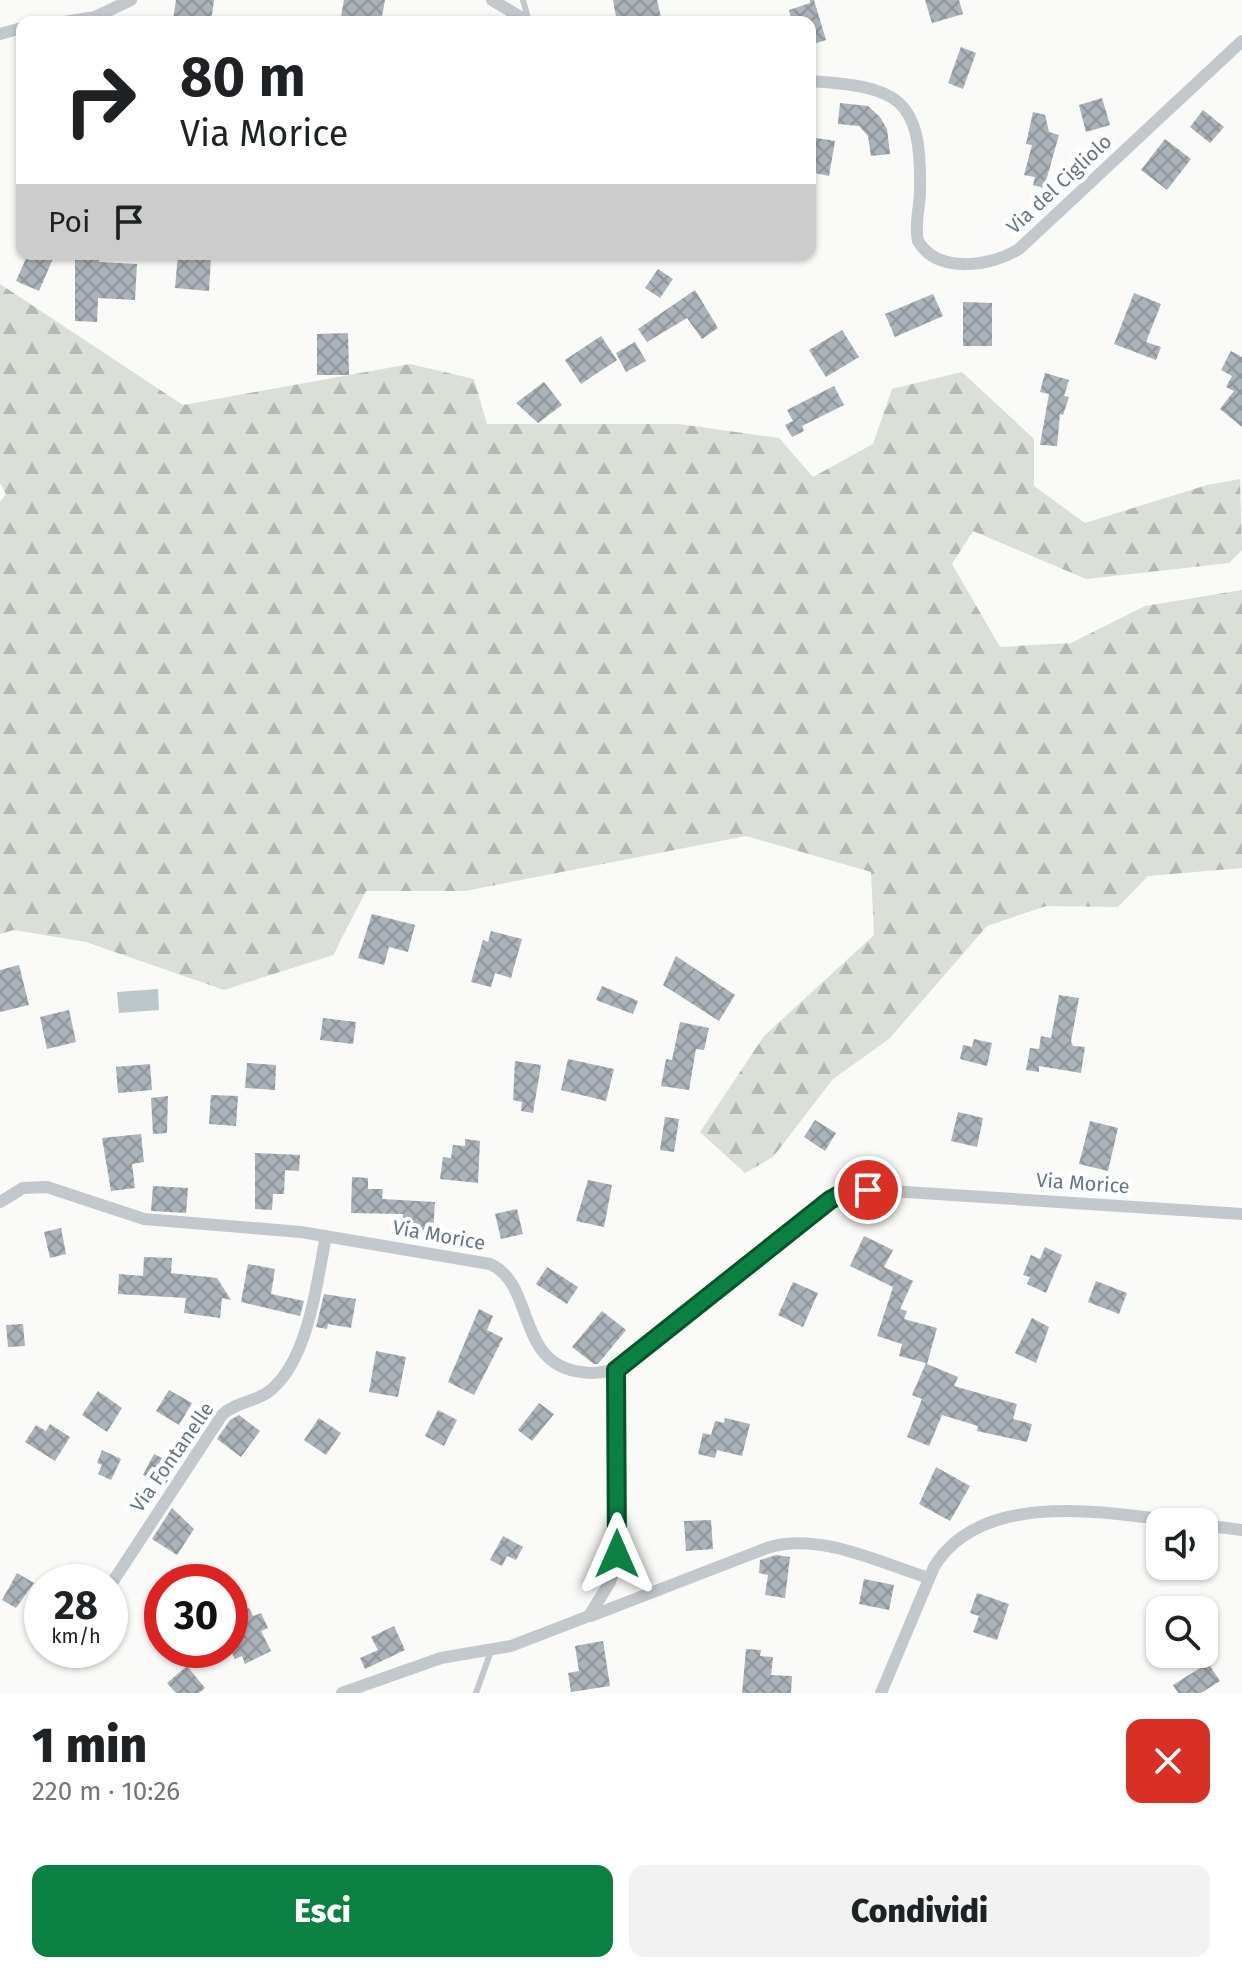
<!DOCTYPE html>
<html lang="it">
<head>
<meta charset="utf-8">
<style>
  body { margin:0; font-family:"Fira Sans",sans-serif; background:#f2f2f2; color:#202124; height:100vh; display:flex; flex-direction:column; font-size:30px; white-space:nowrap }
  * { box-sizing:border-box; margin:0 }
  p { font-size:26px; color:#757577 }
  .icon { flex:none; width:44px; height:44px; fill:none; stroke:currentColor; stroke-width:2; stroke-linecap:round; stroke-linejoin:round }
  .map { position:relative; height:1693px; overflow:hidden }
  .drawer { display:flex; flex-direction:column; background:#fff; flex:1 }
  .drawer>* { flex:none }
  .top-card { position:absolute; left:16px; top:16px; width:800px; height:244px; border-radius:16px; box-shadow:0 2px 6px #0004; background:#fff; color:#202124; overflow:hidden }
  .buttons { position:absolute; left:1146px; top:1508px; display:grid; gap:16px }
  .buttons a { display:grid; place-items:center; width:72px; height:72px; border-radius:16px; background:#fff; box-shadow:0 2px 6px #0004; font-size:40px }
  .speed { position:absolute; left:24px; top:1564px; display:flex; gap:16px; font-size:40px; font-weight:700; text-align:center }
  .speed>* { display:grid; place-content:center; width:104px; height:104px; border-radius:50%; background:#fff; box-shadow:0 2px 6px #0004; line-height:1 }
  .speed small { font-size:20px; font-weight:400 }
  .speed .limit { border:12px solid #d22; background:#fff; color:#111 }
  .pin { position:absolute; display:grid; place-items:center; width:68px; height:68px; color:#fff; margin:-34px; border:4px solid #fff; border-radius:50%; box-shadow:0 2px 8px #0007 }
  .me { position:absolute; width:88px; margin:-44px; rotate:0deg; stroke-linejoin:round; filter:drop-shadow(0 0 6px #0008) }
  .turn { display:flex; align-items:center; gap:28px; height:168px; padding:0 32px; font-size:36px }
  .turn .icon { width:104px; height:104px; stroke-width:2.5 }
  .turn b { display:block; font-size:56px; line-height:68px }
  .then { display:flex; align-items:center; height:76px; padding:0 32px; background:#0003; gap:16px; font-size:30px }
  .round { display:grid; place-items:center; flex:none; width:84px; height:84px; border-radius:16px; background:#f2f2f2 }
  .head { display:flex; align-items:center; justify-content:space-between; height:136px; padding:0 32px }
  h1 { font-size:48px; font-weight:800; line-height:60px }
  .primary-button { display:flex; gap:16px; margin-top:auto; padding:16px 32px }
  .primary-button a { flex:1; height:92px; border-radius:16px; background:#0b8043; color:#fff; font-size:32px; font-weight:800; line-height:92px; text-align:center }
  .primary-button a+a { background:#f2f2f2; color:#202124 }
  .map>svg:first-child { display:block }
</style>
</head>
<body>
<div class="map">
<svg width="1242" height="1693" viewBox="0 0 1242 1693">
  <defs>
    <pattern id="forest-firs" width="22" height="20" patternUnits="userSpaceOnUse" patternTransform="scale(2)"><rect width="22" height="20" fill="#dadfd7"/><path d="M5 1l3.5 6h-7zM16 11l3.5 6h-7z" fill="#b4b9b4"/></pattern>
    <pattern id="building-cross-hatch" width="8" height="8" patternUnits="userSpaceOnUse" patternTransform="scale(2)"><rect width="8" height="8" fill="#aab3b9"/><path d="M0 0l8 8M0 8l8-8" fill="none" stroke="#8e969c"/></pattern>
  </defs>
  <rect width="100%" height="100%" fill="#fafaf8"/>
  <polygon fill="url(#forest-firs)" points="0,284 183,405 410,364 474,379 487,424 679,424 779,438 813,477 873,444 892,389 962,372 1034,439 1034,486 1085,523 1207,485 1240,479 1242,550 1229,563 1086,579 973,531 952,564 1000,647 1071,643 1145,606 1242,590 1242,868 1148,876 1118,907 1046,906 987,926 889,1039 833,1079 773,1157 745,1173 700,1132 764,1036 874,935 871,872 746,836 465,891 366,891 333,955 224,990 86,942 14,930 0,934 0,502 6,494 0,483"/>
  <polygon fill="#bbc7cb" points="158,989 159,1010 119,1013 117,992"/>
  <g fill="url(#building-cross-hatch)">
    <polygon points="176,0 214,0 211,22 173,20"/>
    <polygon points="344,0 385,0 381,22 340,22"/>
    <polygon points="613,0 657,0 662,22 617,22"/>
    <polygon points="810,0 814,0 826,40 810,45 810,22 792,22 789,10 810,3"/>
    <polygon points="925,0 959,0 963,14 932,23"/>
    <polygon points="961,47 976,53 963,89 948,83"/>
    <polygon points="1102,98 1110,125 1086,132 1079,105"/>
    <polygon points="840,103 868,106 880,117 887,129 890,154 871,156 868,136 859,126 838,124"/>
    <polygon points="1203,110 1224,127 1210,143 1190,127"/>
    <polygon points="1033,112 1045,115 1049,132 1059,135 1044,188 1033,185 1035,177 1024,175 1032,145 1026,144"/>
    <polygon points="810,137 835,141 829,176 810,172"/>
    <polygon points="1165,139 1191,159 1167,190 1141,170"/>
    <polygon points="28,254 55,254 39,291 16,281"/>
    <polygon points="75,254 100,254 99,262 137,264 135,300 98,298 97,322 75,321"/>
    <polygon points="178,254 211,256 209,291 175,288"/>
    <polygon points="658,269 673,279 660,298 645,288"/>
    <polygon points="695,290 718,328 702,339 687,318 647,342 638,329"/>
    <polygon points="1134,293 1161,304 1146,342 1161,347 1156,360 1114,344"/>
    <polygon points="933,294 943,316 895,337 885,314"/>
    <polygon points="963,302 992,303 992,346 963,346"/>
    <polygon points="842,330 859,357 826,377 809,350"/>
    <polygon points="348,333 349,375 317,375 317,334"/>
    <polygon points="601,336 617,360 581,384 565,360"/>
    <polygon points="635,342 646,361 626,372 616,353"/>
    <polygon points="1231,351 1242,357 1242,427 1220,409 1234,391 1226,387 1232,376 1221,370"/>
    <polygon points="1045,373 1069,380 1064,396 1069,397 1063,415 1060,414 1057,446 1040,445 1049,394 1040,392"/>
    <polygon points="544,382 562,405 538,423 516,403"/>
    <polygon points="834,386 844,405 802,426 804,431 792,437 785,425 793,421 787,410"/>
    <polygon points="372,914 415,925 408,952 389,947 384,965 358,958"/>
    <polygon points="491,931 522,939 511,978 495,973 491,987 471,982 483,940 488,942"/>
    <polygon points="676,956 735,995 719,1021 663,985"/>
    <polygon points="19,965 29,1005 0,1012 0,970"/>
    <polygon points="602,986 638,1001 633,1014 596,1000"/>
    <polygon points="1059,995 1079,998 1071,1041 1073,1046 1085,1047 1081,1073 1039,1066 1039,1072 1026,1070 1030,1048 1039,1049 1041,1036 1051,1038"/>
    <polygon points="69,1010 76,1042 47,1049 40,1017"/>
    <polygon points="323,1018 356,1022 353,1044 320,1040"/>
    <polygon points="680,1022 709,1028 704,1050 696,1049 689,1090 661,1086 666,1059 672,1060"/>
    <polygon points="974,1039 992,1043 987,1066 960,1059 963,1045 972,1047"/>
    <polygon points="568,1059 614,1069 606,1101 561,1090"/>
    <polygon points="515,1061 541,1065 533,1113 521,1111 522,1102 513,1100"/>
    <polygon points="247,1063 276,1065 275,1090 245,1088"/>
    <polygon points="150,1064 152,1090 118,1093 116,1067"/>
    <polygon points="211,1095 238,1096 236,1126 209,1124"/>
    <polygon points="168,1096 167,1133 153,1134 151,1098"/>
    <polygon points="958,1112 983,1118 977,1147 951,1141"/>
    <polygon points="665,1117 679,1119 674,1152 660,1150"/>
    <polygon points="815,1120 836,1133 825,1151 804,1137"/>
    <polygon points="1090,1121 1118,1128 1108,1171 1079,1164"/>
    <polygon points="141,1134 144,1162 132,1164 135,1188 111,1191 102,1138"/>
    <polygon points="465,1139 480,1141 478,1183 440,1179 443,1157 451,1158 453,1145 465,1146"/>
    <polygon points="255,1153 300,1155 299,1171 285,1170 284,1194 273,1194 272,1210 255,1209"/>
    <polygon points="352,1177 368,1178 368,1189 383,1189 382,1199 435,1202 433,1231 402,1229 403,1214 351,1213"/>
    <polygon points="588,1180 612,1185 604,1227 576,1221"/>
    <polygon points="153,1186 188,1188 186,1213 151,1211"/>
    <polygon points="517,1209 523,1234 501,1239 495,1214"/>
    <polygon points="61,1228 66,1254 50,1258 44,1232"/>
    <polygon points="864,1236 893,1250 884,1267 913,1281 900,1309 907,1311 904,1319 937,1328 927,1364 958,1377 954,1386 1017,1404 1013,1419 1032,1424 1027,1442 977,1431 978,1426 942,1415 929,1446 907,1437 922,1399 912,1395 926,1363 899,1356 902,1344 877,1336 893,1287 850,1266"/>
    <polygon points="1045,1247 1062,1255 1046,1293 1027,1284 1030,1277 1023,1275 1031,1255 1040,1259"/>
    <polygon points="144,1257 172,1258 171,1273 217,1278 231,1300 222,1298 220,1318 184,1313 186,1298 118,1294 119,1274 143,1276"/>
    <polygon points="248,1264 275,1269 271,1294 304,1301 300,1316 241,1302"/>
    <polygon points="547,1267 578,1287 567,1304 536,1284"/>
    <polygon points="1096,1281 1127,1293 1119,1314 1088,1302"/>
    <polygon points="793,1282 818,1293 803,1327 778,1315"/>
    <polygon points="324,1294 356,1299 351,1328 328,1324 327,1329 316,1327"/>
    <polygon points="479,1309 493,1316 487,1330 503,1338 474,1395 448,1382"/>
    <polygon points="602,1311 626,1330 598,1364 594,1364 572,1347"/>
    <polygon points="1032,1318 1049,1327 1036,1363 1015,1353"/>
    <polygon points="23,1324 25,1346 8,1347 6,1325"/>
    <polygon points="376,1351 406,1357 398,1397 369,1392"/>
    <polygon points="169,1390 192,1403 179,1425 156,1411"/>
    <polygon points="98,1391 122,1408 107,1432 82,1415"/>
    <polygon points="539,1403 554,1414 532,1441 518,1430"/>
    <polygon points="438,1410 457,1420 444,1446 425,1436"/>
    <polygon points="239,1415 260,1431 241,1457 217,1439 230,1420"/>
    <polygon points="319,1418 341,1433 326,1455 304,1440"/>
    <polygon points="725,1418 750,1424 742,1456 717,1450 715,1458 698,1454 703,1433 711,1435 715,1421 724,1423"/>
    <polygon points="50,1424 70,1437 55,1461 25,1442 36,1425 46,1431"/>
    <polygon points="102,1450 121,1459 111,1480 98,1474 102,1465 97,1463"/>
    <polygon points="154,1454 176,1465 165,1486 143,1475"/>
    <polygon points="936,1467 970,1486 950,1521 919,1504"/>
    <polygon points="172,1508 194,1529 177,1555 152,1539"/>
    <polygon points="711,1520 713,1549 686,1551 684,1521"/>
    <polygon points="503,1536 523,1547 516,1560 507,1556 502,1566 490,1560"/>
    <polygon points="776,1555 790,1557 785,1598 765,1595 768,1575 759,1573 760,1560"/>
    <polygon points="17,1573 34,1583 16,1608 2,1600"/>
    <polygon points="864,1579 894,1585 889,1610 859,1604"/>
    <polygon points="977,1593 1009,1604 997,1640 973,1632 979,1616 970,1613"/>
    <polygon points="249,1608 253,1616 261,1613 268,1628 261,1631 271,1651 245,1664 242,1656 235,1659 230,1649 230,1618"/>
    <polygon points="394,1626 405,1650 365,1669 360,1658 378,1650 371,1637"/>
    <polygon points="603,1641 610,1686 571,1692 568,1673 579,1671 575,1646"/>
    <polygon points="746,1649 761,1650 760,1656 773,1657 771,1675 792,1676 791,1693 742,1693"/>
    <polygon points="1208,1663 1220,1681 1201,1693 1178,1693 1173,1685"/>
    <polygon points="187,1666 205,1688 199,1693 176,1693 167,1683"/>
  </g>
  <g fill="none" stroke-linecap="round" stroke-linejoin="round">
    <g stroke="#c3c8cc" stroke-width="6">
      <polyline points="523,0 528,18"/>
      <polyline points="476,1693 491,1651"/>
    </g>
    <g stroke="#c3c8cc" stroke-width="12">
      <polyline points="492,0 529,22"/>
      <polyline points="65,22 95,17 131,0"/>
      <polyline points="0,34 22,28"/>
      <path d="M810 81C898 87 922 96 920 191 920 207 914 225 918 241 938 275 992 266 1019 249L1242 41"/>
      <path d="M0 1202 23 1188 47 1187 144 1219 301 1232 490 1264C536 1284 515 1365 582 1372 599 1375 614 1371 629 1362L823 1205 843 1193 875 1190 1242 1214"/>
      <polyline points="1204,1525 1242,1530"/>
      <path d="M110 1586 222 1415C237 1401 258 1402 272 1389 309 1357 317 1281 326 1236"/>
      <path d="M591 1616 767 1548C818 1531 880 1563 929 1578"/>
      <polyline points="342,1693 441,1658 511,1646 589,1616 610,1582 617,1554 616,1370"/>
      <path d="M881 1693 934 1567C981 1489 1107 1512 1181 1522"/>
    </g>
  </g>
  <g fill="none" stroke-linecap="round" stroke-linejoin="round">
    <g stroke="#07532c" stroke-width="20">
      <polyline id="route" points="617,1554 616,1370 830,1200 843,1193 868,1190"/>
    </g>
    <use href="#route" stroke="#0b8043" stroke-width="14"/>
  </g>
  <g text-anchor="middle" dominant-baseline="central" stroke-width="8" stroke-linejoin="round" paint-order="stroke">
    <g font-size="20" fill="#657683" stroke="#fff">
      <text transform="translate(1059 184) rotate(-43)">Via del Cigliolo</text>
      <text transform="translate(1083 1183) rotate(4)">Via Morice</text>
      <text transform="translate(439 1235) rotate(10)">Via Morice</text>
      <text transform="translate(172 1457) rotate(-55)">Via Fontanelle</text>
    </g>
  </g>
</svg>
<div class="buttons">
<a><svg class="icon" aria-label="sound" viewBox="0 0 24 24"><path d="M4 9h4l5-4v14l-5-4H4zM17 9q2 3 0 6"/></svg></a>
<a><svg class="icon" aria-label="search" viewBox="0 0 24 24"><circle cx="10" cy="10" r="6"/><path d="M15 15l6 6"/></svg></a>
</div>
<div class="speed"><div>28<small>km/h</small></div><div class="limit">30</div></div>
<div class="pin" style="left:868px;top:1190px;background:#d93025"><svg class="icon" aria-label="arrive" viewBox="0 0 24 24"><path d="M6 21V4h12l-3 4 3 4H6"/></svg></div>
<svg class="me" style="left:617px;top:1554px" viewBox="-20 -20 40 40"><path d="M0-17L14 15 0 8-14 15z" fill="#0b8043" stroke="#fff" stroke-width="4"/></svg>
<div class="top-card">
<div class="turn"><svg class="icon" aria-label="right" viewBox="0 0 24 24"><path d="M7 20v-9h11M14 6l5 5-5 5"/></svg><div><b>80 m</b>Via Morice</div></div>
<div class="then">Poi<svg class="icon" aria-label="arrive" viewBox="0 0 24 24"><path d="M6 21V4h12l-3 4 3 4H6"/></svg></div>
</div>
</div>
<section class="drawer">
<div class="head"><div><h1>1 min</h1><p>220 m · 10:26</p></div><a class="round" style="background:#d93025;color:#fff"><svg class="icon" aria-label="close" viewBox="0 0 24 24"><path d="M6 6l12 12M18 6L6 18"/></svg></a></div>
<div class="primary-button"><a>Esci</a><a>Condividi</a></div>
</section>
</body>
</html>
